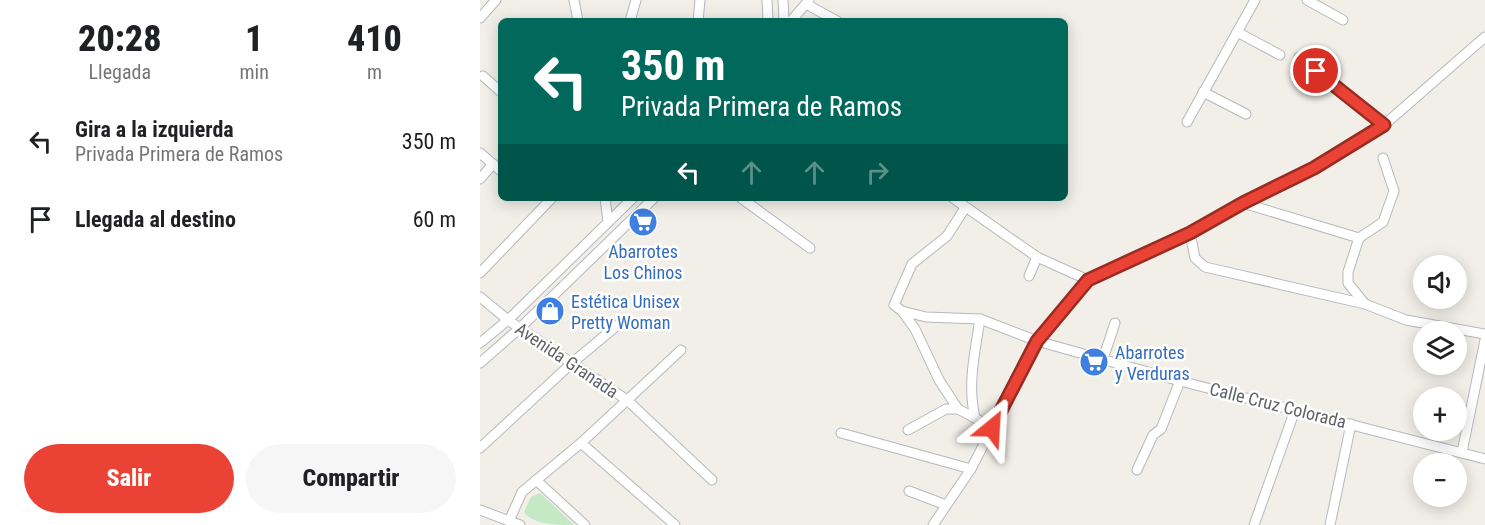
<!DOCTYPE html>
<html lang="es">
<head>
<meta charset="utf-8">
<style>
  body { margin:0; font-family:"Roboto Condensed",sans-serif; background:#f6f6f6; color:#202124; height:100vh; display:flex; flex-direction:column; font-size:22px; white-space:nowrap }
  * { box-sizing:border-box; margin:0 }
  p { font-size:20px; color:#757577 }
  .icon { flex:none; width:33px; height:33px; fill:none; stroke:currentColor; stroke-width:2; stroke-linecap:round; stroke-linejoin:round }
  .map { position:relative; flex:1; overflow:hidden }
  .drawer { display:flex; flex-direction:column; background:#fff; width:480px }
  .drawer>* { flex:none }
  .top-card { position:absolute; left:18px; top:18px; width:570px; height:183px; border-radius:9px; box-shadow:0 3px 15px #0003; background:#00695c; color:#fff; overflow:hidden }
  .controls { position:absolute; left:933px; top:255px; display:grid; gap:12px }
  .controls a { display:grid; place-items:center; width:54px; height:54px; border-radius:50%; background:#fff; box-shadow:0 3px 15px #0003; font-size:30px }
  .pin { position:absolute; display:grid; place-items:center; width:51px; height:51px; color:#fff; margin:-26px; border:3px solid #fff; border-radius:50%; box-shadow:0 2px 6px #0007 }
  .me { position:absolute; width:66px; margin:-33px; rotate:27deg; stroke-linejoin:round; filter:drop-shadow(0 0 4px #0008) }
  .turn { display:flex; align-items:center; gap:21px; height:126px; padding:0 24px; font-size:27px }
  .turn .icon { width:78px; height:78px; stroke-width:2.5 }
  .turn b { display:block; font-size:42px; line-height:51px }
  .lanes { display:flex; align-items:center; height:57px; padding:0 24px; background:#0003; justify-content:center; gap:30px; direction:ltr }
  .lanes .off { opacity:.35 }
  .eta { display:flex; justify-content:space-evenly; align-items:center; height:102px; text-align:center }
  .eta b { font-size:36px; font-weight:800; line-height:42px }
  .primary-button { display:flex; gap:12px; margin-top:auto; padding:12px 24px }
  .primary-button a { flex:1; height:69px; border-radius:36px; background:#ea4335; color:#fff; font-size:24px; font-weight:800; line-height:69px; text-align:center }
  .primary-button a+a { background:#f6f6f6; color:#202124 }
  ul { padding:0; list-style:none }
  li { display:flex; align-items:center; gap:18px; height:78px; padding:0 24px }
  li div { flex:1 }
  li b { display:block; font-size:22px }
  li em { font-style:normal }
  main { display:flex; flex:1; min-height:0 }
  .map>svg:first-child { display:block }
</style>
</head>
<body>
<main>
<section class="drawer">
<div class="eta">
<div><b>20:28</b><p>Llegada</p></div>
<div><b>1</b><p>min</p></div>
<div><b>410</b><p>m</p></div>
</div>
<ul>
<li><svg class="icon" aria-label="left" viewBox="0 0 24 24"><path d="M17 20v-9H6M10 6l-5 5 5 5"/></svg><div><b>Gira a la izquierda</b><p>Privada Primera de Ramos</p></div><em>350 m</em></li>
<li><svg class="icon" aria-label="arrive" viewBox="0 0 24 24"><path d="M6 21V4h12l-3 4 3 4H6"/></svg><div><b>Llegada al destino</b></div><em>60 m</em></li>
</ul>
<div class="primary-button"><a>Salir</a><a>Compartir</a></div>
</section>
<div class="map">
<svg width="1005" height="525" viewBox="0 0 1005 525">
  <rect width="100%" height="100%" fill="#f1efe8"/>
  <path fill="#c5e8c5" d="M60 493 94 525C78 525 53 525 44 512L51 497Z"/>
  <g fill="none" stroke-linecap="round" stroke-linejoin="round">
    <g stroke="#b5b8bc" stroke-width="11">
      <g id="minor">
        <polyline points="94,0 98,21"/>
        <polyline points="287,0 288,21"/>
        <polyline points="303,0 304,21"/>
        <polyline points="827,0 863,20"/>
        <polyline points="326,4 357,21"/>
        <polyline points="0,18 16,0"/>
        <polyline points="150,21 156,0"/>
        <polyline points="218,21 220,0"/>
        <polyline points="311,21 329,0"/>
        <polyline points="757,32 800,55"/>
        <polyline points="819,57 904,125"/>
        <polyline points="3,76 21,92"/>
        <polyline points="723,92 766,114"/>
        <polyline points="707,122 775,0"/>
        <polyline points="0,153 21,171"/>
        <polyline points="0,179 13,164"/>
        <polyline points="125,198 128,222"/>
        <polyline points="261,198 330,248"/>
        <polyline points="473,198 557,257 608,280"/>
        <polyline points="763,203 879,238"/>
        <polyline points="485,208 467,236 432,264 414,305 422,311 446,317 500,319 557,341 700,381 1005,459"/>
        <polyline points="710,233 715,258 725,267 885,304 926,320 1005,334"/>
        <polyline points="0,273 72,198"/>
        <polyline points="549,276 557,257"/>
        <polyline points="0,297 28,320 147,400 232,480"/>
        <polyline points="885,304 868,283 868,272 879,238 903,222 914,191 903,158"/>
        <polyline points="422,311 435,329 459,380 478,409 495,418"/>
        <path d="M500 319C495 353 487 384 495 418L512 428"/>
        <polyline points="0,343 28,320 153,198"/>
        <polyline points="623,359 635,323"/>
        <polyline points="0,363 41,327 174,198"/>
        <polyline points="428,430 466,409 478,409"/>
        <polyline points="361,433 491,469"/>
        <polyline points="101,443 195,525"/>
        <polyline points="0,448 92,363 140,323"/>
        <polyline points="982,452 1005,340"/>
        <polyline points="657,470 673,435 681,429 700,381"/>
        <polyline points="56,480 105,525"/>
        <polyline points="429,491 466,505"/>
        <polyline points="0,510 40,525"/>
        <polyline points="29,521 42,492 101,443 201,350"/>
        <polyline points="453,525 491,469 557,341 608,280 710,233 763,203 834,168 904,125 1005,37"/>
        <polyline points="774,525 815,410"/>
        <polyline points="850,525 871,424"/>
      </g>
    </g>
    <use href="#minor" stroke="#fff" stroke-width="9"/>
  </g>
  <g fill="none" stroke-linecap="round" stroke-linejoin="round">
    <g stroke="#982c22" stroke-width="15">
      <polyline id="route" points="512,428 557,341 608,280 710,233 763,203 834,168 904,125 836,71"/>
    </g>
    <use href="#route" stroke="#ea4335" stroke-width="10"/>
  </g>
  <defs>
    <g id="supermarket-disc" transform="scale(1.5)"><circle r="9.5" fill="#3f7fe0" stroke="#fff"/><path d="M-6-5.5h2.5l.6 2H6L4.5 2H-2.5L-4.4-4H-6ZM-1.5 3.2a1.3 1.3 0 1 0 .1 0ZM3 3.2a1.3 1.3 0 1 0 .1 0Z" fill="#fff"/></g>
    <g id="shop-disc" transform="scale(1.5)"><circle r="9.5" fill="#3f7fe0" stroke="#fff"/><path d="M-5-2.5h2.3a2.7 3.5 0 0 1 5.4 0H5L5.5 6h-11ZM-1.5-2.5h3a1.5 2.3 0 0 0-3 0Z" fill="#fff"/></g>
  </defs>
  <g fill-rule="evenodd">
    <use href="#supermarket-disc" x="163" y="222"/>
    <use href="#shop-disc" x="70" y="311"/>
    <use href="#supermarket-disc" x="614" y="362"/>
  </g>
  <g text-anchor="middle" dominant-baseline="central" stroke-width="5" stroke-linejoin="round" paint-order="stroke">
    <g font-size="18" fill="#366cbe" stroke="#fff" text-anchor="start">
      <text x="163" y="251" text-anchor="middle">Abarrotes<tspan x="163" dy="21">Los Chinos</tspan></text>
      <text x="91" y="301">Estética Unisex<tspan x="91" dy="21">Pretty Woman</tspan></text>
      <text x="635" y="352">Abarrotes<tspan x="635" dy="21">y Verduras</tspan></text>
    </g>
    <g font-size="18" fill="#5f6368" stroke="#fff">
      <text transform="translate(87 360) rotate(34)">Avenida Granada</text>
      <text transform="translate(798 405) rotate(14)">Calle Cruz Colorada</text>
    </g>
  </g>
</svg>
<div class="controls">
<a><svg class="icon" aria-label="sound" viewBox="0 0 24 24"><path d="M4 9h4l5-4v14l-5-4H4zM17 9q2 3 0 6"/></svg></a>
<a><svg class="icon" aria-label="layers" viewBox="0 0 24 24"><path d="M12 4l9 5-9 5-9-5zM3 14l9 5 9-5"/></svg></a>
<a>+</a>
<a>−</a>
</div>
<div class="pin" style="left:836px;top:71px;background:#d93025"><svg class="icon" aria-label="arrive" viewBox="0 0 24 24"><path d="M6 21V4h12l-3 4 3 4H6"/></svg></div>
<svg class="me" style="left:512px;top:428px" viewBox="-20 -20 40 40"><path d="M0-17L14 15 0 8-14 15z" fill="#ea4335" stroke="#fff" stroke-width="4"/></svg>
<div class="top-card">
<div class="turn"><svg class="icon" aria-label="left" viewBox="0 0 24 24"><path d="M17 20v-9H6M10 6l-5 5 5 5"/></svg><div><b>350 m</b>Privada Primera de Ramos</div></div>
<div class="lanes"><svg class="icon" aria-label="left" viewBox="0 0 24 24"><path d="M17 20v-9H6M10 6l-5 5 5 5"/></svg><svg class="icon off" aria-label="ahead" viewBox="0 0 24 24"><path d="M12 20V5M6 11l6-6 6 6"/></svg><svg class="icon off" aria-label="ahead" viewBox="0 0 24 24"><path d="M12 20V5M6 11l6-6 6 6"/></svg><svg class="icon off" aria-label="right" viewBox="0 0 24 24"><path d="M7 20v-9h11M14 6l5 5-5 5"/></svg></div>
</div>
</div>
</main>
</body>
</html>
